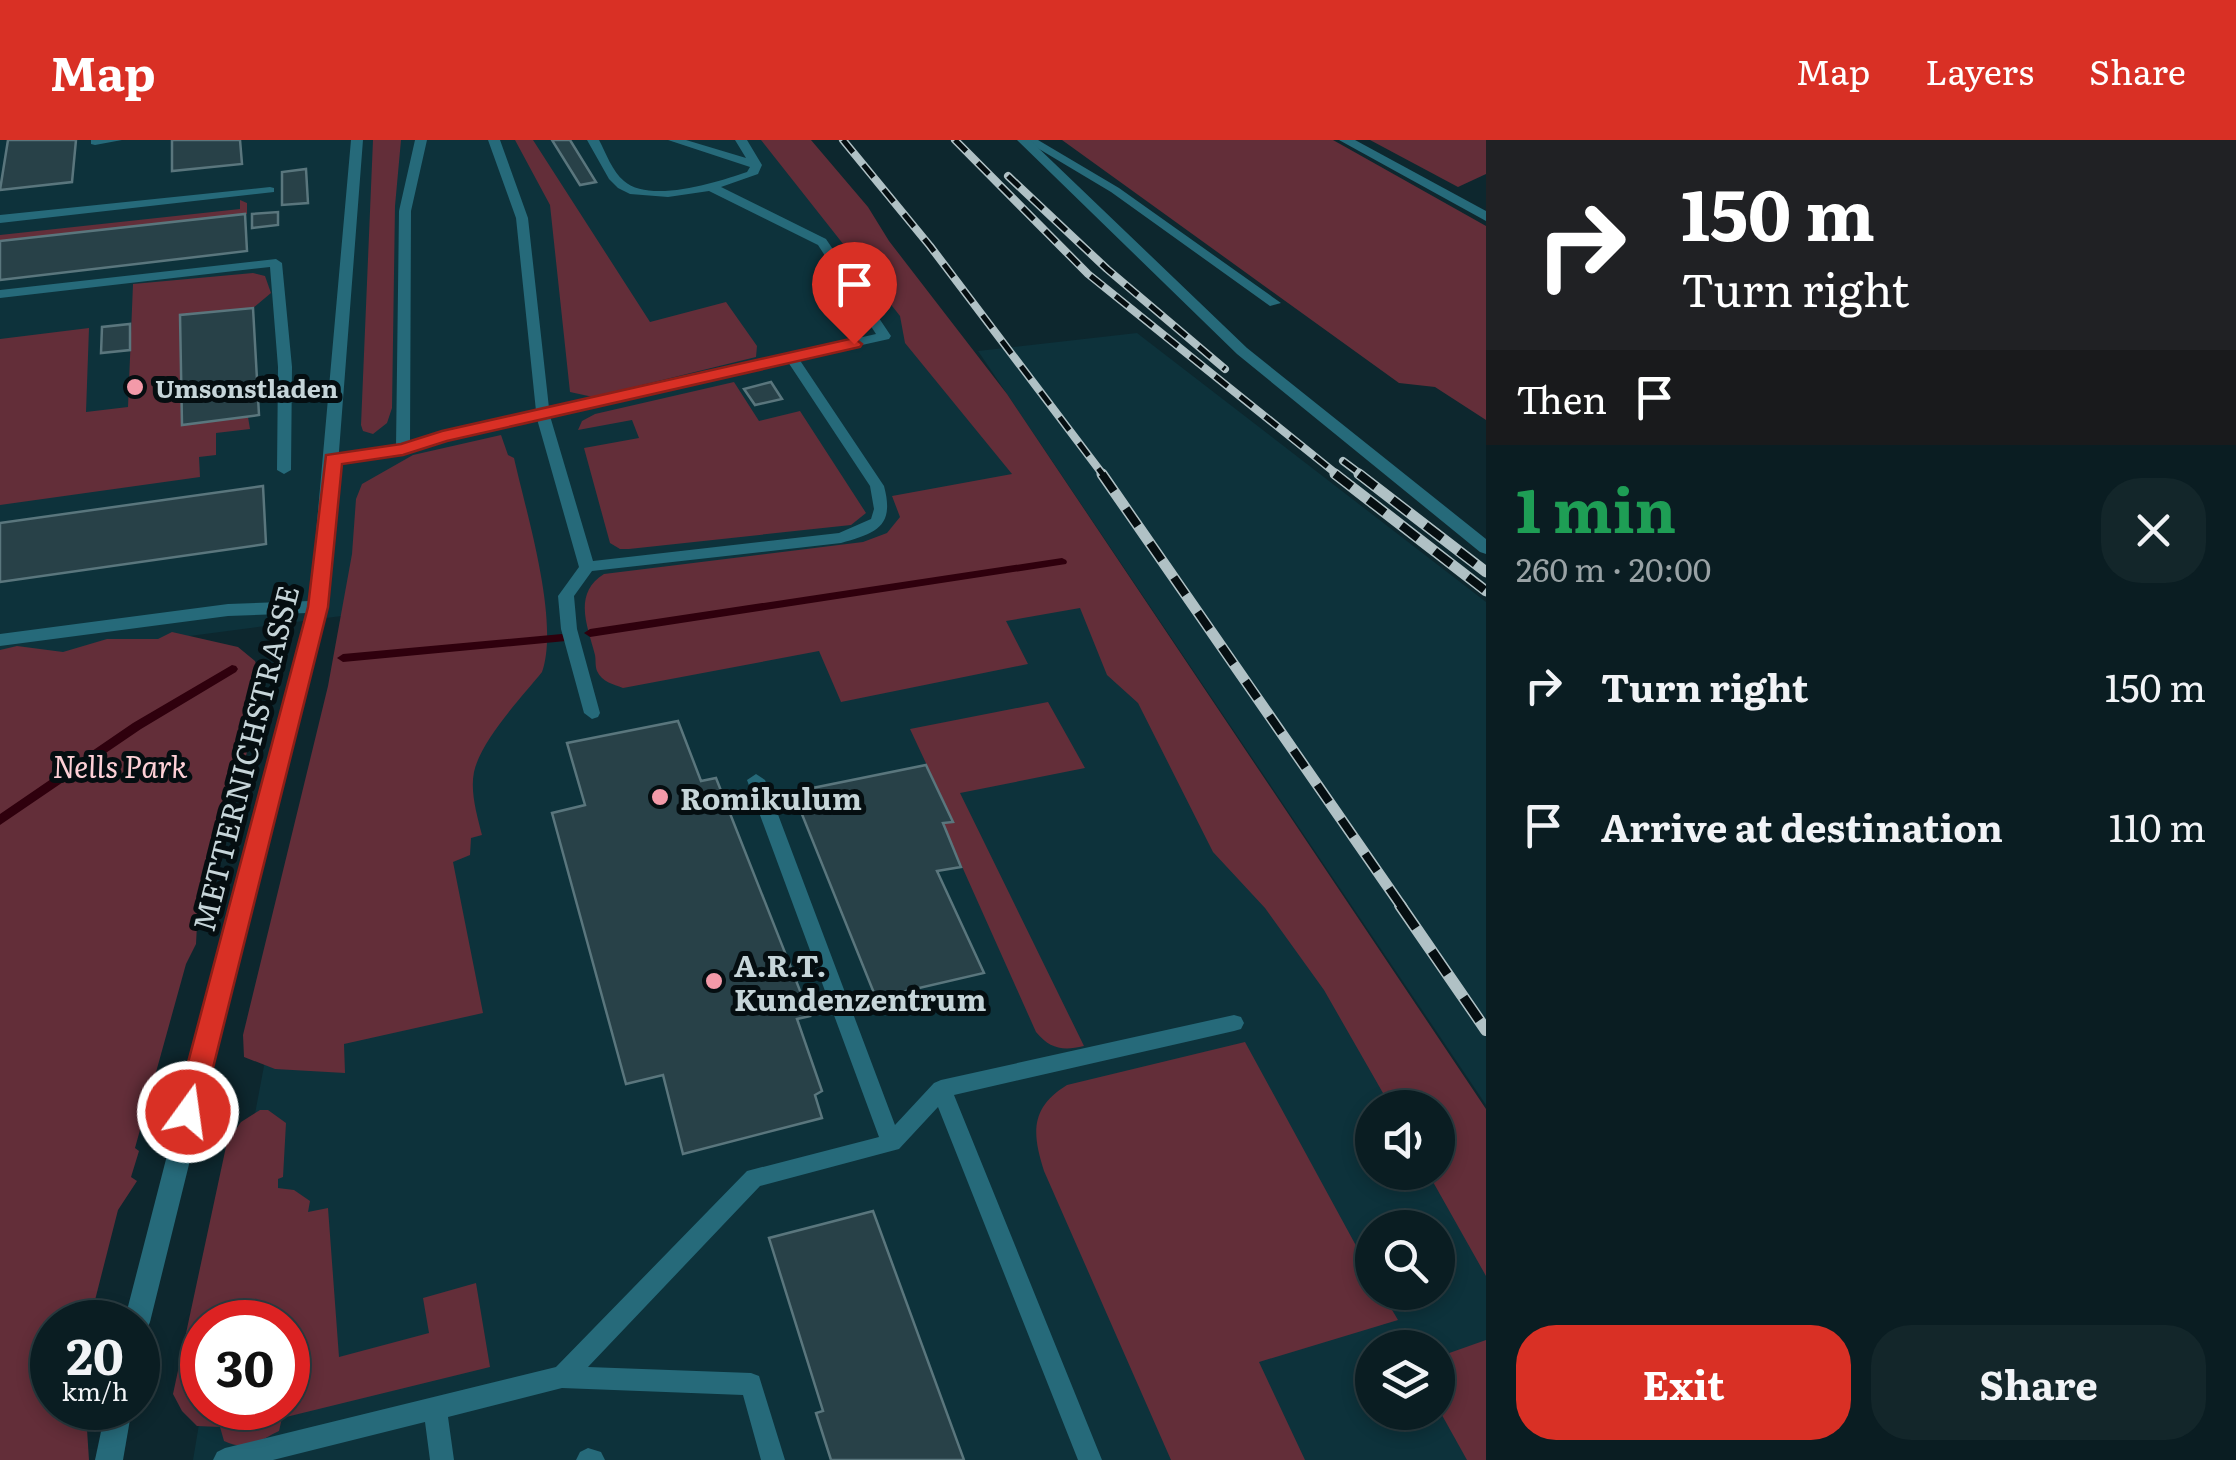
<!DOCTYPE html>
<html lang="en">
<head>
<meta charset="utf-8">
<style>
  body { margin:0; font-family:Literata,serif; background:#13262a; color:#f1f3f6; height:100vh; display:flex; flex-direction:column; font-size:38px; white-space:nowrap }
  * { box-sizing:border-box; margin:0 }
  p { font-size:32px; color:#99a2a5 }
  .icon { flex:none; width:55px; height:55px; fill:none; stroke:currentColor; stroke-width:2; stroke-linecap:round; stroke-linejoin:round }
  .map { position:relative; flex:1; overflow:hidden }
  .sheet { display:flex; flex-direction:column; background:#0a1d22; width:750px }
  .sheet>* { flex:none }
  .guide { background:#202124; color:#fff; overflow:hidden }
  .fabs { position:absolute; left:1355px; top:950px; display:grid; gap:20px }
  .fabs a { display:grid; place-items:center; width:100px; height:100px; border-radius:50%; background:#0a1d22; box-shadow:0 5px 15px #0003,0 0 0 2px #2a3b40; font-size:50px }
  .speed { position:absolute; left:30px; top:1160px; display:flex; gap:20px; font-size:50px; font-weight:700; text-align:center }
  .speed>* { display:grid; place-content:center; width:130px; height:130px; border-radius:50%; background:#0a1d22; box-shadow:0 5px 15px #0003,0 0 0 2px #2a3b40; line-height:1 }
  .speed small { font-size:25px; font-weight:400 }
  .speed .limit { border:15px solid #d22; background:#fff; color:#111 }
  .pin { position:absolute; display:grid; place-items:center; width:85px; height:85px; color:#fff; margin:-102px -42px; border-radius:50% 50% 50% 0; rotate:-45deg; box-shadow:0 0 10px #0007 }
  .pin .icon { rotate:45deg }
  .me { position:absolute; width:110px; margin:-55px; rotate:14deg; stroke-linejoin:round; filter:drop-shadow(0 0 8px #0008) }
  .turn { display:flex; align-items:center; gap:35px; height:210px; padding:0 30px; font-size:45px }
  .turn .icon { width:130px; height:130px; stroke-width:2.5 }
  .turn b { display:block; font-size:70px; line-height:85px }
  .then { display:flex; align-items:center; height:95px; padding:0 30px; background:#0003; gap:20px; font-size:38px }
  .round { display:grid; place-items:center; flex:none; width:105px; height:105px; border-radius:40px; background:#13262a }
  .overview { display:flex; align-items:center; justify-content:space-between; height:170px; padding:0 30px }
  h1 { font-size:60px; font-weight:700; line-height:75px; color:#1e9e55 }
  .button { display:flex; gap:20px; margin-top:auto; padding:20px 30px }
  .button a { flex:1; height:115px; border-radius:40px; background:#d93025; color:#fff; font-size:40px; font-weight:700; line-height:115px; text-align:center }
  .button a+a { background:#13262a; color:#f1f3f6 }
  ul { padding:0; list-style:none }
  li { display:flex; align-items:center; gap:30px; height:140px; padding:0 30px }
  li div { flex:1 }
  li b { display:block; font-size:38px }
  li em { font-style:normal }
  header { display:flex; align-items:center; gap:60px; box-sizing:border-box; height:140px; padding:0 50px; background:#d93025; color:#fff }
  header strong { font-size:48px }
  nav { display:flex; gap:55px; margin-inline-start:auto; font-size:35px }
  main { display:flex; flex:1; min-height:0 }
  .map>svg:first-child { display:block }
</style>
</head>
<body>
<header>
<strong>Map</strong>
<nav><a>Map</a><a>Layers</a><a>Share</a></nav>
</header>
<main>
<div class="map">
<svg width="1486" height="1320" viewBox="0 0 1486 1320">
  <rect width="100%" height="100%" fill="#0d272e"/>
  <g fill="#0d323b" fill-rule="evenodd">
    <path d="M0 0H801L1427 967 1372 968V1032H1438L1486 1069V1320H193L202 1266 288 1268V1182L251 995 349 475 0 521ZM1372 1088H1438V1152H1372ZM1372 1208H1438V1272H1372Z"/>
    <polygon points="1137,193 1486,462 1486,965 978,211"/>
  </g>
  <g fill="#632e39" fill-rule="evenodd">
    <polygon points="373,0 401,0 395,66 392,268 387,283 373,294 363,291 361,285"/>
    <polygon points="515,0 533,0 650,182 726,162 757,206 756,217 593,257 570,252 550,65"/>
    <path d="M761 0H811L868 67 889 101 1007 254 1486 969V1136L1428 1033 1438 1032V968L1391 967 1324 850 1265 768 1213 712 1138 563 1107 535 1080 468 1006 481 1028 524 841 562 819 511 623 548C613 544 602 542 597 531 595 526 596 520 595 515 588 487 572 454 604 434L863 402 887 393 900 377 892 356 1012 334 905 203 900 176Z"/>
    <polygon points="1062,0 1333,0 1486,86 1486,280 1435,247 1399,243"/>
    <polygon points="1370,0 1486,0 1486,34 1458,47"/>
    <polygon points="240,60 247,63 247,74 0,101 0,95 240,69"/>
    <polygon points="253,133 265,136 271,153 253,168 180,176 182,285 248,277 250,289 216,293 216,315 199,317 200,337 0,365 0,199 89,188 86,272 128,267 133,144"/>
    <polygon points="734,242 759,281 800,271 866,373 851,385 629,409 620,409 610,403 584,308 639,298 632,280 578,290 582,281 595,274"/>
    <path d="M501 295 508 315 514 318C526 372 560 481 542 532 521 558 481 600 474 632 470 652 477 675 482 695L471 698 470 715 453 722 483 873 344 904 345 933 275 929 244 917 243 895 328 546 352 414 356 359 362 344 413 315Z"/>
    <polygon points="172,492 238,507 255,521 263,544 237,654 197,785 196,804 186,824 135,1008 139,1011 131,1037 137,1041 118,1070 93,1168 106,1182 52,1182 52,1268 69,1268 71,1272 86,1274 89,1320 0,1320 0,510 17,506 63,512 107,499 158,499"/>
    <path d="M1048 562 1085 628 960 653 1084 906C1063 911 1050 909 1036 892L943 684 953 681 910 589Z"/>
    <path d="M1245 902 1372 1135V1152L1382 1153 1398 1180 1259 1222 1305 1320H1171L1044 1031C1032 993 1030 968 1067 945Z"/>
    <path d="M260 970H268L286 983 283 1037 278 1039V1048L294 1050 310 1061 308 1072 328 1068 339 1217 429 1193 423 1158 476 1143 490 1227 282 1278 279 1291C260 1300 247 1312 224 1301L220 1287 197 1286 182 1271 173 1254 227 1002 241 982ZM202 1182H288V1268H202Z"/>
    <polygon points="1486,1200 1486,1320 1467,1320 1438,1268 1438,1217"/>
  </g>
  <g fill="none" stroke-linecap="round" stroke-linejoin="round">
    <g fill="#2f000d" fill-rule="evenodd">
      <polygon points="1062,418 1066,420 1067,422 1066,424 590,497 584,493 590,489"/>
      <polygon points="562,494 568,498 566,501 343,522 337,518 343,514"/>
      <polygon points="232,525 236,526 238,529 236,532 141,589 0,685 0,674 133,583"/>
    </g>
  </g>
  <g fill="#284148" stroke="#5a767d" stroke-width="2.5">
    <polygon points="8,0 76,0 72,42 0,50"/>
    <polygon points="172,0 240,0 242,24 172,31"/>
    <polygon points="552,0 570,0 596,42 580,45"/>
    <polygon points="306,29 308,63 282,65 282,32"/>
    <polygon points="278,72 278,85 252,88 252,74"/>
    <polygon points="245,74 247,111 0,140 0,101"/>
    <polygon points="253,168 259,275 182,285 180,175"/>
    <polygon points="130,184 130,210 101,213 102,187"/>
    <polygon points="771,242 782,259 755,265 744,249"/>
    <polygon points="263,346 266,404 0,442 0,383"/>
    <polygon points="678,581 701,641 716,638 810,876 797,879 822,951 815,955 822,978 683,1014 663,935 626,944 552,673 585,665 567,603"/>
    <polygon points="926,625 953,682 943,683 961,727 937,731 984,833 876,858 793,652"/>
    <polygon points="873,1071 964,1320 831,1320 816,1273 823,1271 769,1098"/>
  </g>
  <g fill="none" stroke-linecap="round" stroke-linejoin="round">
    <g fill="#266a7a" fill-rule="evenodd">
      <polygon points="91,0 122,0 95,5 91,4"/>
      <path d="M415 0H427L411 71 410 303 536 271 516 78 488 0H500L528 78 549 268 876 194 818 105 709 51 668 57 630 54 618 48 609 39 587 0H599C606 13 612 31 624 41 650 64 718 42 747 32L750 27 668 0H686L746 18 735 0H747L762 25 758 34 721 47 826 99 891 196 889 199 799 219 884 346C895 387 876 393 841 403L592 431 574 456 577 489 600 573 598 577 592 579 584 573 561 489 558 456 579 427 537 279 446 300 403 314 333 323 326 319 333 315 396 307 399 71ZM788 222 870 346 874 369 871 379 839 393 593 421 550 276Z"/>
      <polygon points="1024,0 1038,0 1119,48 1281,163 1270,166 1111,52"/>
      <polygon points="270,47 274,48 274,52 0,83 0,75"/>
      <polygon points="276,119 282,123 292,227 291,330 284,334 277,330 278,227 270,127 0,158 0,150"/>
      <polygon points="756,634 765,640 895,985 934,943 941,940 1234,875 1241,877 1244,883 1241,889 1234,891 954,955 1102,1320 1078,1320 938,967 899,1009 760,1046 588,1227 751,1233 759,1236 785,1320 761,1320 743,1255 562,1248 448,1277 454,1320 430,1320 425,1282 273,1320 213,1320 217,1312 225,1308 556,1227 747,1031 879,997 747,640"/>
      <polygon points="588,1308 601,1312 605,1320 576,1320 580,1312"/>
    </g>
    <g fill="#266a7a" fill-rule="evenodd">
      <polygon points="351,0 363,0 327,467 150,1182 146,1191 138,1194 138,1182 124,1182 307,473 228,476 0,506 0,494 228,464 310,461"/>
      <polygon points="1017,0 1030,0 1247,208 1486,399 1486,414 1480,412 1237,214"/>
      <polygon points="1339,0 1355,0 1486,71 1486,81"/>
      <polygon points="106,1268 132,1268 123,1320 95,1320"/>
    </g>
    <g stroke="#b0c1c5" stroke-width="8">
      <g id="rail-far2">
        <polyline points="843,0 930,106 1104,336"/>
        <polyline points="955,0 1088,134 1339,336"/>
        <polyline points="1008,36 1107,129 1225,229"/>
        <polyline points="1343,321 1363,336"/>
      </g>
    </g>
    <g stroke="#b0c1c5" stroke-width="11">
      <g id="rail-far1">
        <polyline points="1102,334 1402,767"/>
        <polyline points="1335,334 1486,451"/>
        <polyline points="1359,334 1486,432"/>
      </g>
    </g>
    <g stroke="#b0c1c5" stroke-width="12">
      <polyline id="rail" points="1400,765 1486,890"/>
    </g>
    <use href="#rail-far2" stroke="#050e11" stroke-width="5" stroke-dasharray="16" stroke-linecap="butt"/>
    <use href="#rail-far1" stroke="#050e11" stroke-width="8" stroke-dasharray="21" stroke-linecap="butt"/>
    <use href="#rail" stroke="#050e11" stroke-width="9" stroke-dasharray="28" stroke-linecap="butt"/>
  </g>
  <polygon fill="#d93025" stroke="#8d1f18" stroke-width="2.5" points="854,198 862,204 860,207 447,301 403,315 342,324 328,467 202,972 198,981 188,984 179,981 175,972 308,467 326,315 401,304 442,291"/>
  <g fill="#f39aa9" stroke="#050e11" stroke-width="4">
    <circle cx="135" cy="247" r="10"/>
    <circle cx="660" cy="657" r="10"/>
    <circle cx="714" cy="841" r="10"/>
  </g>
  <g text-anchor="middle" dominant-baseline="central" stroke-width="10" stroke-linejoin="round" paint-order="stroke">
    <g font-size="25" font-weight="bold" fill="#c6d5d9" stroke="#050e11" text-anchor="start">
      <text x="155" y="247">Umsonstladen</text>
    </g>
    <g font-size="30" fill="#c6d5d9" stroke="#050e11">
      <text transform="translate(244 618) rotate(-76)">METTERNICHSTRASSE</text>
    </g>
    <g font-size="30" font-style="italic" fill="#fdd0d6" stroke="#050e11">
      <text x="120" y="625">Nells Park</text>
    </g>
    <g font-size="30" font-weight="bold" fill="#c6d5d9" stroke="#050e11" text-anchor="start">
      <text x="680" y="657">Romikulum</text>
      <text x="734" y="824">A.R.T.<tspan x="734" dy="34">Kundenzentrum</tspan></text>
    </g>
  </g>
</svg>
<div class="fabs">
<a><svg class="icon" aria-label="sound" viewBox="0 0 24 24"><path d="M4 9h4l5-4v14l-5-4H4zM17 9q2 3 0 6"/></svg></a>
<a><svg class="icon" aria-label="search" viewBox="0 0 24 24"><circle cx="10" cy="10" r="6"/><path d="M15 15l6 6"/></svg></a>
<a><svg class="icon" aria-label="layers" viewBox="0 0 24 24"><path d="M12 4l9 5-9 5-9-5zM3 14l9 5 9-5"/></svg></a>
</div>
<div class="speed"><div>20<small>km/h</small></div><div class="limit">30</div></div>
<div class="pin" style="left:854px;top:204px;background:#d93025"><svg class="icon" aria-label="arrive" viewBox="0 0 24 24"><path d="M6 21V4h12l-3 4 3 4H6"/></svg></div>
<svg class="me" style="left:188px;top:972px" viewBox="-20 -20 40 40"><circle r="17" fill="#d93025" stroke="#fff" stroke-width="3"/><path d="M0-11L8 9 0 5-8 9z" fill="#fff"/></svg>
</div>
<section class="sheet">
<div class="guide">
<div class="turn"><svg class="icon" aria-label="right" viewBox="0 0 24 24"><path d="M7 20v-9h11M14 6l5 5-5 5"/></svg><div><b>150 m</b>Turn right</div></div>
<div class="then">Then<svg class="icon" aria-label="arrive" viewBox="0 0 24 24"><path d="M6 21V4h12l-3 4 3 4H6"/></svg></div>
</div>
<div class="overview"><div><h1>1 min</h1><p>260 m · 20:00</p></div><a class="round"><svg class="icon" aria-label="close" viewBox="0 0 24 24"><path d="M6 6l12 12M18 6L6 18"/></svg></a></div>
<ul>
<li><svg class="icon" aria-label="right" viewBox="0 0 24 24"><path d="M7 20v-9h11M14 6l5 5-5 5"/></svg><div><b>Turn right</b></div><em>150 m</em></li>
<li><svg class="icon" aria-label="arrive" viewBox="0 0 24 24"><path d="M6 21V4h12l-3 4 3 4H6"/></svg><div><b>Arrive at destination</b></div><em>110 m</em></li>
</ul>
<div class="button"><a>Exit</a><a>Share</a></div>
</section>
</main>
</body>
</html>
